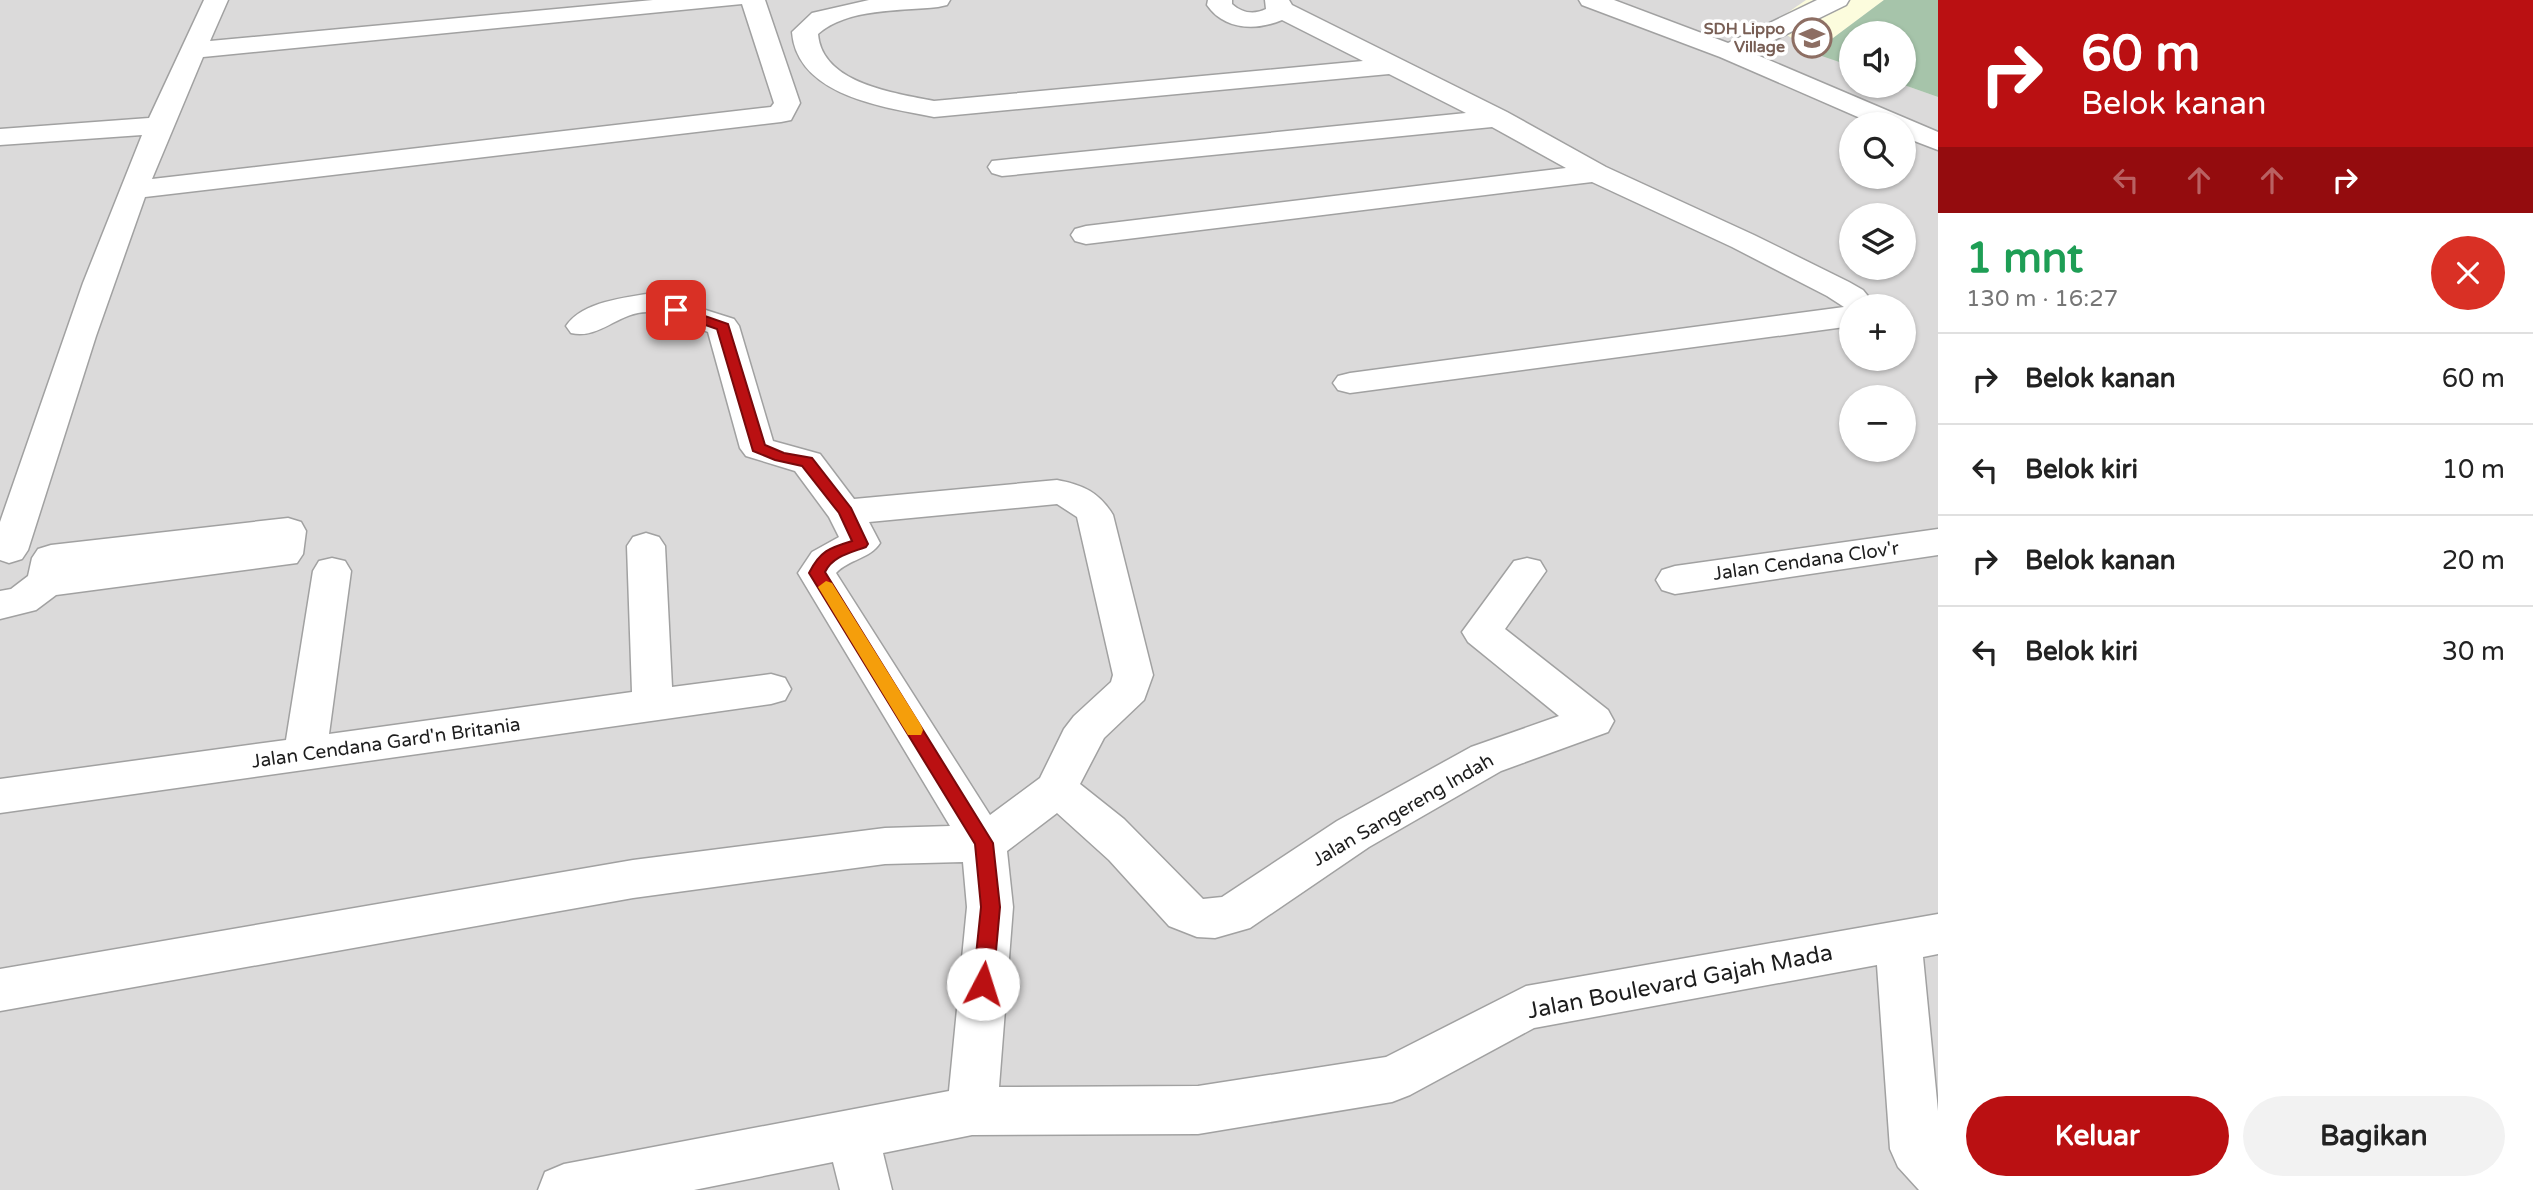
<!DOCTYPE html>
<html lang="id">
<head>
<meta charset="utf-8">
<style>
  body { margin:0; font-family:"Varela Round",sans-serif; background:#f2f2f2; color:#222; height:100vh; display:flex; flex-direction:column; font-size:26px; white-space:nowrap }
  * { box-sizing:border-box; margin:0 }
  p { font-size:23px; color:#767676 }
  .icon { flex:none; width:38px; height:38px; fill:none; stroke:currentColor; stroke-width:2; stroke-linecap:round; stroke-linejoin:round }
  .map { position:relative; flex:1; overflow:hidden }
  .details { display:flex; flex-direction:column; background:#fff; width:595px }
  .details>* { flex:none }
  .hud { background:#ba1012; color:#fff; overflow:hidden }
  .fabs { position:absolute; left:1839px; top:21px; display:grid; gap:14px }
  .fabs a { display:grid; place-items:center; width:77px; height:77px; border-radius:50%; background:#fff; box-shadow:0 2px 5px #0004; font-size:35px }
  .pin { position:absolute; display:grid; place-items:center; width:60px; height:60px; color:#fff; margin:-30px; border-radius:14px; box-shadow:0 4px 10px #0006 }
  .me { position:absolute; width:77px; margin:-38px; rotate:5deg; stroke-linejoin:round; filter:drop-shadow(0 0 5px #0008) }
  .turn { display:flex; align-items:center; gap:24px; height:147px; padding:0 28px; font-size:32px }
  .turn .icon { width:91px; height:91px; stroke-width:2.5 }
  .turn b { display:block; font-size:49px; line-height:60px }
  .lanes { display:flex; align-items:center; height:66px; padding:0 28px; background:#0003; justify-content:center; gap:35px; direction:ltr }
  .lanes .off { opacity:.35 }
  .round { display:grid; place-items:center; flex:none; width:74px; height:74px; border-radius:37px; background:#f2f2f2 }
  .summary { display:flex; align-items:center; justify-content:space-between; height:119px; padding:0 28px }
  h1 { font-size:42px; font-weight:700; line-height:52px; color:#1e9e55 }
  .action { display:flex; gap:14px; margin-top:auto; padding:14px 28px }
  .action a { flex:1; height:80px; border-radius:42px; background:#ba1012; color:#fff; font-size:28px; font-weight:700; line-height:80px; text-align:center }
  .action a+a { background:#f2f2f2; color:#222 }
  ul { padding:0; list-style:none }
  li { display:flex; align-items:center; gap:21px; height:91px; padding:0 28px; border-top:2px solid #e0e0e0 }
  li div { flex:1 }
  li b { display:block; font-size:26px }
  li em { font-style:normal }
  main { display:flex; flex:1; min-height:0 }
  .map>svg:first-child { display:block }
</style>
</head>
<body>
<main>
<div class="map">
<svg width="1938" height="1190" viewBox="0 0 1938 1190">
  <rect width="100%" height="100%" fill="#edeae3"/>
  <path fill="#dbdada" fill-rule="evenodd" d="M0 0H1884L1814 52 1851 66 1852 86 1904 85 1938 97V1190H0ZM1852 124H1904V177H1852ZM1852 215H1904V268H1852ZM1852 306H1904V359H1852ZM1852 397H1904V450H1852Z"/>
  <polygon fill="#fcfcdd" points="1806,0 1884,0 1813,53 1771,24"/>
  <polygon fill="#a6c4aa" points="1884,0 1938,0 1938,97 1904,85 1904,33 1852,33 1851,66 1813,53"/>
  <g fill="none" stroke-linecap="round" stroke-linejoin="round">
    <g stroke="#a1a1a1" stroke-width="3">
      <g id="minor">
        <path d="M204 0H228L210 41 653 0H765L800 103 791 120 781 122 145 197 96 336 28 550 22 559 9 563 0 560V522L83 283 142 135 0 145V129L149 118ZM742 4 774 103 771 107 152 179 203 57Z"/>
        <path d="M869 0H950L947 5 938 7C901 11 847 8 818 34 822 84 895 93 934 101L1363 61 1282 20C1256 31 1224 30 1207 5L1208 0H1232V4C1242 13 1254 15 1266 9L1265 0H1289L1292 5 1507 112 1606 167 1754 235 1849 282 1863 290 1876 306H1852V326L1350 393 1338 390 1333 383 1338 376 1350 373 1844 307 1827 296 1732 247 1592 182 1086 244 1075 241 1071 235 1075 229 1086 226 1566 168 1492 127 1002 176 992 173 988 167 992 161 1466 113 1389 74 934 117C884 107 797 96 792 32L812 13Z"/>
        <polygon points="1579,0 1614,0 1728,43 1817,0 1849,0 1846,5 1750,52 1938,132 1938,150 1904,137 1904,124 1874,124 1720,57 1582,5"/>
        <path d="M652 293 734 319 739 326 773 441 820 454 854 499 1057 480C1083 485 1099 492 1113 515L1153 675 1144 700 1104 738 1080 784 1124 819 1203 899 1222 897 1337 821 1471 747 1559 716 1468 642 1462 632 1514 561 1527 558 1540 561 1546 571 1505 629 1608 710 1614 721 1608 732 1501 771 1369 847 1250 928 1215 938 1197 937 1169 926 1109 860 1057 813 1007 851 1013 907 999 1087 1198 1086 1386 1057 1526 986 1938 914V954L1923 957 1938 1111V1190H1919L1898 1167 1890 1149 1877 965 1534 1028 1410 1095 1392 1102 1198 1134 972 1135 883 1153 892 1190H840L833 1162 694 1190H538L545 1172 564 1164 949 1091 967 907 963 862 885 864 633 898 0 1011V969L633 860 885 828 950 826 798 573 812 552 839 537 829 517 795 471 746 456 740 448 708 332C693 326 666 313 650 312 620 310 600 340 571 333L566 326C583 301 625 298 652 293ZM1057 504 1077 517 1113 675 1111 682 1074 716 1064 729 1040 778 990 815 836 573C849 559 870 559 880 543L869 522Z"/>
        <polygon points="288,518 301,522 306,531 303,554 297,563 56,595 36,610 0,619 0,591 11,589 28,576 32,558 38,549 51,545"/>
        <polygon points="1938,529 1938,555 1675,594 1662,590 1656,580 1662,570 1675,566"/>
        <polygon points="646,533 659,537 665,546 672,687 771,674 785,678 791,689 785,700 771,704 0,813 0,779 286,740 313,571 319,561 332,558 345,561 351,571 329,734 632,692 627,546 633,537"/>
      </g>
    </g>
    <use href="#minor" fill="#fff" fill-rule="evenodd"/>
  </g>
  <path fill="#ba1012" stroke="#790a0c" stroke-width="2" d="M676 306 728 324 765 445 784 453 812 458 851 508 868 544 866 547C850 553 833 556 825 572L993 843 1000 907 993 984 990 990 983 992 976 990 973 984 981 907 975 844 809 573C820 551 829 548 852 541L839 513 802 466 775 460 753 451 717 329 671 313V307Z"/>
  <polygon fill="#f59e0b" points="826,581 832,583 921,725 923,730 921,735 908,735 818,587"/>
  <defs>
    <g id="school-ring" transform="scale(2.0125)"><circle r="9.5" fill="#fff" stroke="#8d6e63" stroke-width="1.5"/><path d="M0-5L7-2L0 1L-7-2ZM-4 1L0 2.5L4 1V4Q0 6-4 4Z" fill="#8d6e63"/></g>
  </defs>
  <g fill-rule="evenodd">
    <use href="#school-ring" x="1812" y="38"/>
  </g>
  <g text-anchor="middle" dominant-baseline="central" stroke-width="7" stroke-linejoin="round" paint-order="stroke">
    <g font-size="16" font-weight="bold" fill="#785e54" stroke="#fff" text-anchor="end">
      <text x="1785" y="29">SDH Lippo<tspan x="1785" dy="18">Village</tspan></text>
    </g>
    <g font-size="19" fill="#1d1d1d" stroke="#fff">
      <text transform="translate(1806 561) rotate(-8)">Jalan Cendana Clov'r</text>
      <text transform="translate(386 743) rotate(-8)">Jalan Cendana Gard'n Britania</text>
      <text transform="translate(1403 810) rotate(-30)">Jalan Sangereng Indah</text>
    </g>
    <g font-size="23" fill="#1d1d1d" stroke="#fff">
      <text transform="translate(1680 982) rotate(-11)">Jalan Boulevard Gajah Mada</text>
    </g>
  </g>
</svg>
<div class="fabs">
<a><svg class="icon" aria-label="sound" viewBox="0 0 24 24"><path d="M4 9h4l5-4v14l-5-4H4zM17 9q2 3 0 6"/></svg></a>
<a><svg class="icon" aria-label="search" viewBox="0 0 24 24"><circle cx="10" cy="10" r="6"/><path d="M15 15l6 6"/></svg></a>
<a><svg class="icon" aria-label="layers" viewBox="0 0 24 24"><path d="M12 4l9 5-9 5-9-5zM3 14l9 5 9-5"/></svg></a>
<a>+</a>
<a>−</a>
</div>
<div class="pin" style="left:676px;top:310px;background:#d93025"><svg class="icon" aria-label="arrive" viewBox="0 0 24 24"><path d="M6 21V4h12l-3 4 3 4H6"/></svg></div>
<svg class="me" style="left:983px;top:984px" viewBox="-20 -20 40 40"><circle r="19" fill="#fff"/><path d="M0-13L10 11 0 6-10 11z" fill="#ba1012"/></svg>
</div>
<section class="details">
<div class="hud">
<div class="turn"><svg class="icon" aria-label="right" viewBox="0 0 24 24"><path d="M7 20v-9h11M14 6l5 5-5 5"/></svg><div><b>60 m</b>Belok kanan</div></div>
<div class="lanes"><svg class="icon off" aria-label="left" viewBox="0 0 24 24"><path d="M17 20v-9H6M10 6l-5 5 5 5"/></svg><svg class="icon off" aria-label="ahead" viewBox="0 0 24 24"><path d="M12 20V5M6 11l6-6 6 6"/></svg><svg class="icon off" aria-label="ahead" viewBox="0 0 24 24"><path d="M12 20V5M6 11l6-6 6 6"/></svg><svg class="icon" aria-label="right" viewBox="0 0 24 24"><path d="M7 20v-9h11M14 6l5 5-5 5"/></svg></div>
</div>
<div class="summary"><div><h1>1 mnt</h1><p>130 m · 16:27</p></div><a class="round" style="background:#d93025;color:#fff"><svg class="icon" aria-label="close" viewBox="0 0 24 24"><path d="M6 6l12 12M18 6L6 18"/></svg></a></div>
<ul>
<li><svg class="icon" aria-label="right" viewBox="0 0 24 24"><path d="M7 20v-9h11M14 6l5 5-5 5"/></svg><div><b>Belok kanan</b></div><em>60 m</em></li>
<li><svg class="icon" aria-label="left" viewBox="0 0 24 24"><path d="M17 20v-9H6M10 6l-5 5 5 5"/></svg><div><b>Belok kiri</b></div><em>10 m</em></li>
<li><svg class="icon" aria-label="right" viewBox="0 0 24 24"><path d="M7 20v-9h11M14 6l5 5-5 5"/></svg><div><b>Belok kanan</b></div><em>20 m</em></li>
<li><svg class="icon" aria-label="left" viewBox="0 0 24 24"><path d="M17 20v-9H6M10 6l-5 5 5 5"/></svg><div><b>Belok kiri</b></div><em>30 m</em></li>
</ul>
<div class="action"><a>Keluar</a><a>Bagikan</a></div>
</section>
</main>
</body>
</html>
